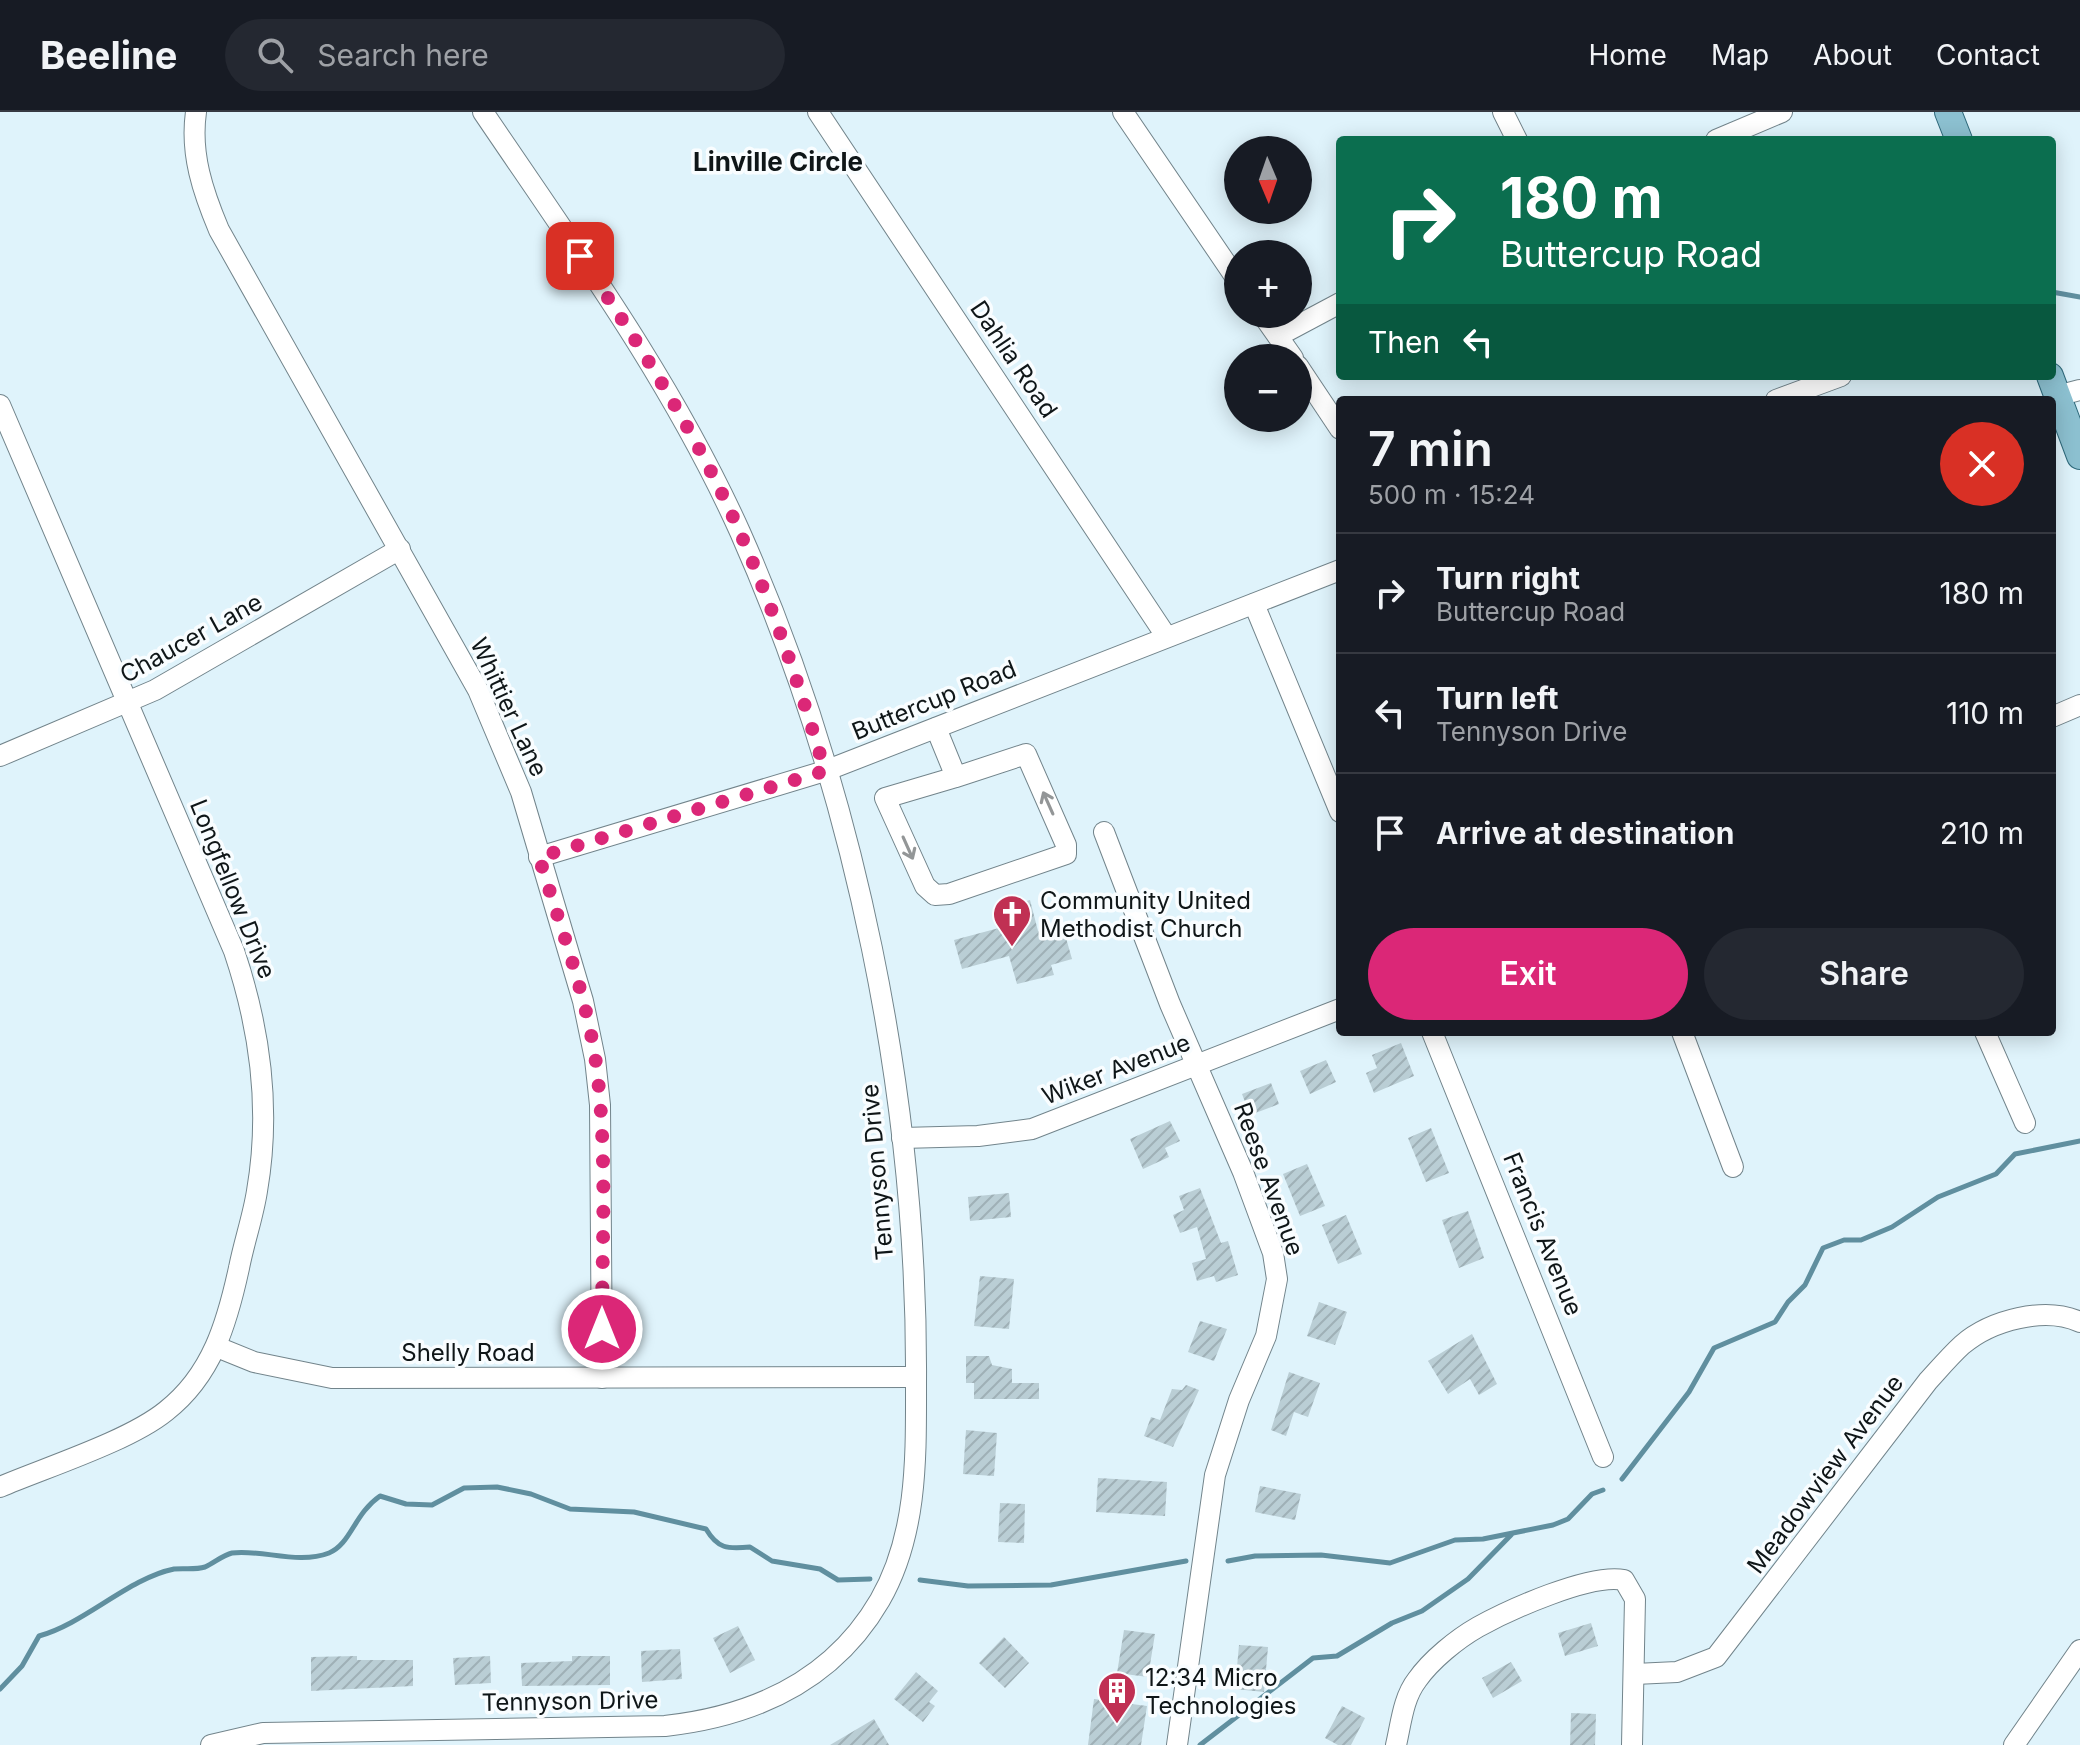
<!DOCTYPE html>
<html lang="en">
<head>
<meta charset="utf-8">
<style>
  body { margin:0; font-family:Inter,sans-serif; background:#242831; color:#f1f3f6; height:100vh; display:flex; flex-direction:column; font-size:30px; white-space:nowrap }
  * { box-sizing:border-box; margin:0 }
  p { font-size:26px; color:#9ea1a6 }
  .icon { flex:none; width:44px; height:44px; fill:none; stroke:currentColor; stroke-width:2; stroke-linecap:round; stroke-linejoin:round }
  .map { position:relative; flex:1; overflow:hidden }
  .panel { position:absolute; left:1336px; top:284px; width:720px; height:640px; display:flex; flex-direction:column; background:#171b24; border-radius:8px; box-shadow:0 4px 20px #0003 }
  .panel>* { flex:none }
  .banner { position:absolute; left:1336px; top:24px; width:720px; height:244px; border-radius:8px; box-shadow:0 4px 20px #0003; background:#0b6e4f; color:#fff; overflow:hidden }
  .needle { width:52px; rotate:178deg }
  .fabs { position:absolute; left:1224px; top:24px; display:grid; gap:16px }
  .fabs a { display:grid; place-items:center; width:88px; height:88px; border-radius:50%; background:#171b24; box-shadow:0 4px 20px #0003; font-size:40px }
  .pin { position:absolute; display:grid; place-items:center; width:68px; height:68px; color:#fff; margin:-34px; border-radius:16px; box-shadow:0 4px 12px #0006 }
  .me { position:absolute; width:88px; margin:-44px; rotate:0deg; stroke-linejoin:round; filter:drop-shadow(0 0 6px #0008) }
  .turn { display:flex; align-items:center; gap:28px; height:168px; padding:0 32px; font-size:36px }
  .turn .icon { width:104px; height:104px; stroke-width:2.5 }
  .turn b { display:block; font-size:56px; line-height:68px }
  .then { display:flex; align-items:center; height:76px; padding:0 32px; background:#0003; gap:16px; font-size:30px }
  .round { display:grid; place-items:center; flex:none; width:84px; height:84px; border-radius:42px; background:#242831 }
  .overview { display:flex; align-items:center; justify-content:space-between; height:136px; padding:0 32px }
  h1 { font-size:48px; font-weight:600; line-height:60px }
  .action { display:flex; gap:16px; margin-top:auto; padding:16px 32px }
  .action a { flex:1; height:92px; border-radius:48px; background:#db2777; color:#fff; font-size:32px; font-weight:600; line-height:92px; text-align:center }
  .action a+a { background:#242831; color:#f1f3f6 }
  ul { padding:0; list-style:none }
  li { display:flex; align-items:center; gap:24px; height:120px; padding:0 32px; border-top:2px solid #363941 }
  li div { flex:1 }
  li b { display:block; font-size:30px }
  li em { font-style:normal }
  header { display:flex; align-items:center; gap:48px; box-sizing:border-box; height:112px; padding:0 40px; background:#171b24; border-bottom:2px solid #363941 }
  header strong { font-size:38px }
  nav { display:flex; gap:44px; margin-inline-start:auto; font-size:28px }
  .search { width:560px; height:72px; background:#242831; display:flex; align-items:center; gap:20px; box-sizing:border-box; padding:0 28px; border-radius:44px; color:#9ea1a6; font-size:30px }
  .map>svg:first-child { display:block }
</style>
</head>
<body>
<header>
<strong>Beeline</strong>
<div class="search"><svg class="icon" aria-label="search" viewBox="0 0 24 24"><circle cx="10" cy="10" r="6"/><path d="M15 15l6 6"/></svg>Search here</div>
<nav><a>Home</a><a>Map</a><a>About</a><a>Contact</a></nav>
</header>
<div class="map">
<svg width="2080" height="1633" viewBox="0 0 2080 1633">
  <defs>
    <pattern id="building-hatch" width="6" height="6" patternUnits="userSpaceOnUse" patternTransform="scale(2)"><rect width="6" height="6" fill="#baced5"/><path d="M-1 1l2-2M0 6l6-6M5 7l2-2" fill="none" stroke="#9fb0b6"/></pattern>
  </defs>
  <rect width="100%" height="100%" fill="#dff3fb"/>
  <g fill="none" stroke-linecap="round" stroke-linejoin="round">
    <g stroke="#608f9f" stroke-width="5">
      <polyline points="2052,180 2080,185"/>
      <polyline points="1622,1367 1689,1280 1714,1236 1775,1210 1788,1190 1805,1173 1823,1136 1844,1128 1861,1128 1892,1115 1938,1085 1996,1062 2015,1042 2080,1029"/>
      <polyline points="1228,1449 1255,1444 1321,1443 1390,1451 1455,1428 1483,1427 1553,1413 1568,1407 1592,1382 1603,1378"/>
      <polyline points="920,1468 968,1474 1051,1473 1186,1449"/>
      <path d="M0 1577 22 1554 39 1524C84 1512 129 1466 174 1457 184 1456 195 1458 205 1455 214 1451 223 1443 232 1441 262 1437 298 1453 329 1441 351 1432 354 1402 380 1384L406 1392 432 1393 464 1376 497 1375 531 1382 570 1397 634 1400 706 1417C718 1437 727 1437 750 1435L772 1449 820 1457 838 1468 870 1467"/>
      <polyline points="1200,1633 1313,1546 1337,1544 1392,1511 1422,1499 1468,1467 1511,1423"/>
    </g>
  </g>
  <g fill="url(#building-hatch)">
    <polygon points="1030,788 1038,819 1062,812 1072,847 1051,853 1054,863 1017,872 1009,844 962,857 954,828 999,816 995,798"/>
    <polygon points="1401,931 1414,964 1374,981 1366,961 1377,956 1372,943"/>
    <polygon points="1326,948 1336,970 1310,982 1300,959"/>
    <polygon points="1271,971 1279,992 1250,1003 1242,982"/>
    <polygon points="1170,1009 1180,1029 1165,1036 1169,1045 1143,1057 1130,1027"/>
    <polygon points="1431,1016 1449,1061 1426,1070 1408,1026"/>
    <polygon points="1307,1052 1325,1094 1300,1104 1283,1062"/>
    <polygon points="1200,1076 1221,1131 1228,1129 1238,1163 1216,1170 1214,1164 1197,1169 1192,1151 1206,1147 1197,1115 1180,1121 1173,1103 1184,1098 1179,1084"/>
    <polygon points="1009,1081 1011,1105 970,1109 968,1085"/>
    <polygon points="1468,1099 1484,1146 1459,1156 1442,1108"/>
    <polygon points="1346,1103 1362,1142 1338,1152 1322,1113"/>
    <polygon points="980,1164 1014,1167 1009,1217 974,1214"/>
    <polygon points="1319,1190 1347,1200 1335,1233 1307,1224"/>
    <polygon points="1200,1209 1227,1217 1214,1249 1188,1240"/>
    <polygon points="1472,1222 1497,1272 1479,1283 1470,1267 1448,1282 1428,1249"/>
    <polygon points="966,1244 989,1244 992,1253 1012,1257 1012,1271 1039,1271 1039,1287 974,1287 974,1271 966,1271"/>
    <polygon points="1289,1260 1320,1271 1308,1305 1294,1300 1286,1324 1271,1318"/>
    <polygon points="1186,1273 1199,1278 1173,1335 1144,1324 1151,1305 1160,1308 1172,1277 1182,1278"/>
    <polygon points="966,1318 997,1321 994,1364 963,1362"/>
    <polygon points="1098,1366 1167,1370 1165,1404 1096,1400"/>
    <polygon points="1260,1374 1301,1382 1295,1408 1255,1400"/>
    <polygon points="1000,1391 1025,1392 1024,1431 998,1430"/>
    <polygon points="1591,1511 1598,1534 1565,1544 1558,1521"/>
    <polygon points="738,1514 755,1548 730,1561 713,1526"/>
    <polygon points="1124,1518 1155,1522 1148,1565 1117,1561"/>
    <polygon points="1004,1525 1029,1551 1005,1576 979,1551"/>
    <polygon points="1239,1533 1268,1535 1264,1580 1235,1577"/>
    <polygon points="680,1537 682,1567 642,1570 641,1539"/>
    <polygon points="357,1544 357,1548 413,1548 413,1574 311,1579 311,1545"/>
    <polygon points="490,1544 491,1571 455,1573 453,1546"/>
    <polygon points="572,1544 610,1544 610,1573 522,1574 521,1551 572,1549"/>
    <polygon points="1511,1550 1522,1569 1493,1586 1482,1566"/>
    <polygon points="916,1560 938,1579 929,1590 935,1594 923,1610 894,1587"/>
    <polygon points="1094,1587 1147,1594 1141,1633 1088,1633"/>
    <polygon points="1342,1594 1365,1606 1351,1633 1338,1633 1325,1626"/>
    <polygon points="1571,1601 1596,1602 1595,1633 1570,1633"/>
    <polygon points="874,1607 889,1633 830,1633"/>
  </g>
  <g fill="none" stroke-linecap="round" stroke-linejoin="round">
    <g stroke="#72848b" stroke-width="22">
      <g id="minor">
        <path d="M196 0C190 42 203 80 219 118L478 578 521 680 583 889 595 947 600 993 602 1266"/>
        <polyline points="818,0 1166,524"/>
        <polyline points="1123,0 1238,169"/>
        <polyline points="1503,0 1517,28"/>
        <polyline points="1716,28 1782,0"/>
        <polyline points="1262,202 1293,246"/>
        <polyline points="1278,224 1340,191"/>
        <polyline points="1298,254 1340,317"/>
        <polyline points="2057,284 2080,278"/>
        <polyline points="1776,288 1841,264"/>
        <path d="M0 293 234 839C260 916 271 998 257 1079 253 1105 244 1130 239 1156 227 1211 212 1263 166 1299 129 1329 47 1355 0 1375"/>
        <polyline points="1254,492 1340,700"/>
        <polyline points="2052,605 2080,593"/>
        <polyline points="936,616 956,665 885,686 925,774 935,783 949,782 1066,742 1066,733 1026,642 956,665"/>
        <polyline points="0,644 155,578 400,437"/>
        <polyline points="1104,720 1170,892 1243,1060 1273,1141 1277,1167 1266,1224 1239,1288 1215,1363 1177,1633"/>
        <polyline points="539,745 825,659 1340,458"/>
        <polyline points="1432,920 1603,1345"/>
        <polyline points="1682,920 1733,1055"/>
        <polyline points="1985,920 2025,1011"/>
        <polyline points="902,1026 978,1024 1032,1017 1340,897"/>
        <polyline points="217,1235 254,1250 332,1266 916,1265"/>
        <path d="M1635 1562 1677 1560 1716 1545 1928 1269C1939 1257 1950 1244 1962 1233 1991 1208 2045 1194 2080 1210"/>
        <path d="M211 1633 263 1621 665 1614C755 1604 833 1569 880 1488 918 1422 916 1344 916 1271 918 987 855 679 740 420 672 269 575 136 483 0"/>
        <path d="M1396 1633C1401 1612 1403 1586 1417 1568 1431 1548 1457 1527 1478 1515 1509 1498 1590 1461 1624 1468L1635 1487 1632 1633"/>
        <polyline points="2014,1633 2080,1538"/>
      </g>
    </g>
    <g stroke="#2e697b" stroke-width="28">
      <g id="major">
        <polyline points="1948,0 1959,28"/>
        <polyline points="2050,264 2080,344"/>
      </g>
    </g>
    <use href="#minor" stroke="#fff" stroke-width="20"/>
    <use href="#major" stroke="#8cc0d0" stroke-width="26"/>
  </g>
  <defs><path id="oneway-shaft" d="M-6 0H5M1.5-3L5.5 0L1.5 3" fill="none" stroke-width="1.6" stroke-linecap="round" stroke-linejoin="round" transform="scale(2)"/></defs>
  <g stroke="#939697">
    <use href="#oneway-shaft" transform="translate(1048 691) rotate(-114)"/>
    <use href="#oneway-shaft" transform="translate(908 736) rotate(66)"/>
  </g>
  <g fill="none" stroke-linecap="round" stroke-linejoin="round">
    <path stroke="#db2777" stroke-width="14" stroke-dasharray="0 25.2" d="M580 144C634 224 685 304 726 390 767 477 798 568 825 659L539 745C559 811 584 876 595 944 608 1033 602 1128 602 1217"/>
  </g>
  <defs>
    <g id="church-pin" transform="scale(2)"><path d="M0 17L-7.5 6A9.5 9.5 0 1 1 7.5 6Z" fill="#c03053" stroke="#f9fdff"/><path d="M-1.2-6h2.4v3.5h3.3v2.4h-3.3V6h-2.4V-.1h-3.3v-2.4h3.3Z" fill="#fff"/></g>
    <g id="building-pin" transform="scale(2)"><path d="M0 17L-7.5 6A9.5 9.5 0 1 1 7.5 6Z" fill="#c03053" stroke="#f9fdff"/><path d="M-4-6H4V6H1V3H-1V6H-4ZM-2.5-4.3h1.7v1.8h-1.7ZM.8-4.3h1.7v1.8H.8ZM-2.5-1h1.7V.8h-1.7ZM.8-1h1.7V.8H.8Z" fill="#fff"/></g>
  </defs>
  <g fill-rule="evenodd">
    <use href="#church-pin" x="1012" y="802"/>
    <use href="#building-pin" x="1117" y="1579"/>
  </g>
  <g text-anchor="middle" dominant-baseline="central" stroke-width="7" stroke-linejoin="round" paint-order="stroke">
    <g font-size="24" fill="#0f1618" stroke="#f9fdff">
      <text transform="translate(1014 247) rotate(56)">Dahlia Road</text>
      <text transform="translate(191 526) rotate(-29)">Chaucer Lane</text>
      <text transform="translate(934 588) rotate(-22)">Buttercup Road</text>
      <text transform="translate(509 595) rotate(65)">Whittier Lane</text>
      <text transform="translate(233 777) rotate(68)">Longfellow Drive</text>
      <text transform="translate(1116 957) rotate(-21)">Wiker Avenue</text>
      <text transform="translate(877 1060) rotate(-95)">Tennyson Drive</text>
      <text transform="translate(1269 1067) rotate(70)">Reese Avenue</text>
      <text transform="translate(1543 1122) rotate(68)">Francis Avenue</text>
      <text x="468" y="1240">Shelly Road</text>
      <text transform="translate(1825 1362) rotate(-53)">Meadowview Avenue</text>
      <text transform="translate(570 1589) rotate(-1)">Tennyson Drive</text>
    </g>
    <g font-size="24" fill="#0f1618" stroke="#f9fdff" text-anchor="start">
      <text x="1040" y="788">Community United<tspan x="1040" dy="28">Methodist Church</tspan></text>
      <text x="1145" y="1565">12:34 Micro<tspan x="1145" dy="28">Technologies</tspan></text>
    </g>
    <g font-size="26" font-weight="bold" fill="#0f1618" stroke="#f9fdff">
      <text x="778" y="49">Linville Circle</text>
    </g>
  </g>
</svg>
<div class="fabs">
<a><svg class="needle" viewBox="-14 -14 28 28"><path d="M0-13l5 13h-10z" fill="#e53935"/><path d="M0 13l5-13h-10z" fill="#9ea1a6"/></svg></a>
<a>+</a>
<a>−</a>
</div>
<div class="pin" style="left:580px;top:144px;background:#d93025"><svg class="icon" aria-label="arrive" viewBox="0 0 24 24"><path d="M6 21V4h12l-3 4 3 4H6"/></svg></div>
<svg class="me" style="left:602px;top:1217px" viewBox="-20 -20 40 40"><circle r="17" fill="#db2777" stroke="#fff" stroke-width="3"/><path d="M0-11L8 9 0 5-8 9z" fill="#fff"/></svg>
<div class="banner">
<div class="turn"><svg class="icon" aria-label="right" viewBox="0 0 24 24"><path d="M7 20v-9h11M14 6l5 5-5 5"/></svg><div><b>180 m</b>Buttercup Road</div></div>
<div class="then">Then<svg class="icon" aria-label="left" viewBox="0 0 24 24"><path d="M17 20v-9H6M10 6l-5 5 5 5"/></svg></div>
</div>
<section class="panel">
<div class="overview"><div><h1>7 min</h1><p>500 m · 15:24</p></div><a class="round" style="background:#d93025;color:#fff"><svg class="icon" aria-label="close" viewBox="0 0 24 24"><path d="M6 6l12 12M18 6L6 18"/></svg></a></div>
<ul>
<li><svg class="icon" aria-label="right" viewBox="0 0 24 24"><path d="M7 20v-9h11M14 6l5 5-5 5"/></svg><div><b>Turn right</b><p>Buttercup Road</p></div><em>180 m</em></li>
<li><svg class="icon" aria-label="left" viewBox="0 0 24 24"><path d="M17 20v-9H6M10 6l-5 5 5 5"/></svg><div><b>Turn left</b><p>Tennyson Drive</p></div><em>110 m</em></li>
<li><svg class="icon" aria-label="arrive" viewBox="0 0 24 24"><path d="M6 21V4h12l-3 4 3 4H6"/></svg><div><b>Arrive at destination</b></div><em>210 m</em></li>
</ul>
<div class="action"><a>Exit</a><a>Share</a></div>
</section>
</div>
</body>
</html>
